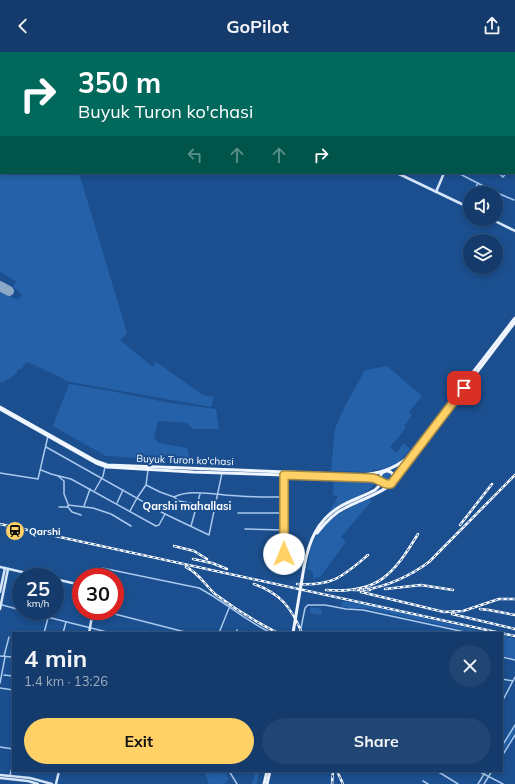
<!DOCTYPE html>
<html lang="en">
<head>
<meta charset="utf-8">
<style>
  body { margin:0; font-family:Mulish,sans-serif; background:#214673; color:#f1f3f6; height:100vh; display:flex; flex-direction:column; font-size:15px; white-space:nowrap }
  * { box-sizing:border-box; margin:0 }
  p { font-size:13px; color:#9dadc1 }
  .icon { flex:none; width:22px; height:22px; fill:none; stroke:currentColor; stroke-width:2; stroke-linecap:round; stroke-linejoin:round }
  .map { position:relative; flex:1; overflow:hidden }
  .sheet { position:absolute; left:12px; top:580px; width:491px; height:140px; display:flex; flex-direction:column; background:#143b6b; border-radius:0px; box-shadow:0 2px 6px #0003,0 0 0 1px #33557e }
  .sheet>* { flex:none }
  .top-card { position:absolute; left:0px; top:0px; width:515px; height:122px; box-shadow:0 2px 6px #0003,0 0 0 1px #33557e; background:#00695c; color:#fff; overflow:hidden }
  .tools { position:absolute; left:463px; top:134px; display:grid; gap:8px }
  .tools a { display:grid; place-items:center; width:40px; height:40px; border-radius:50%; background:#143b6b; box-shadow:0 2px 6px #0003,0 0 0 1px #33557e; font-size:20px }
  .speed { position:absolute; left:12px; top:516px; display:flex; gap:8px; font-size:20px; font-weight:700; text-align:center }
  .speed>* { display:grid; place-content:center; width:52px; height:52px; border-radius:50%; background:#143b6b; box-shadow:0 2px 6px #0003,0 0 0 1px #33557e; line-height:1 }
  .speed small { font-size:10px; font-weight:400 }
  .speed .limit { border:6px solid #d22; background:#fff; color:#111 }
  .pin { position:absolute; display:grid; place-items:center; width:34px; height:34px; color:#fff; margin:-17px; border-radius:8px; box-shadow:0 2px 6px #0006 }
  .me { position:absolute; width:44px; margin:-22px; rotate:359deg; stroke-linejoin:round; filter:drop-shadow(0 0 3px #0008) }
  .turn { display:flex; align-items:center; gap:14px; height:84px; padding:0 12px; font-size:18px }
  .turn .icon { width:52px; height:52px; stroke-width:2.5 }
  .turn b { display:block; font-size:28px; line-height:34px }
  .lanes { display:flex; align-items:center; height:38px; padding:0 12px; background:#0003; justify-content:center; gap:20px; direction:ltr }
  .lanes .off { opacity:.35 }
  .round { display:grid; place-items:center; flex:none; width:42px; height:42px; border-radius:21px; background:#214673 }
  .headline { display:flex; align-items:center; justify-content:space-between; height:68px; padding:0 12px }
  h1 { font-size:24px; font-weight:700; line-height:30px }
  .button { display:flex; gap:8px; margin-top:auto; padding:8px 12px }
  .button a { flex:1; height:46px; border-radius:24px; background:#ffd166; color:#111; font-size:16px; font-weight:700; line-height:46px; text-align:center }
  .button a+a { background:#214673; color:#f1f3f6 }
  header { display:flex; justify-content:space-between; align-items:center; height:52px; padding:0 12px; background:#143b6b; font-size:18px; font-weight:700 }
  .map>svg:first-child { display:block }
</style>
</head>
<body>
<header><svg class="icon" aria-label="back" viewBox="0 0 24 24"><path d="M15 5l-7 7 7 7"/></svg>GoPilot<svg class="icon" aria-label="share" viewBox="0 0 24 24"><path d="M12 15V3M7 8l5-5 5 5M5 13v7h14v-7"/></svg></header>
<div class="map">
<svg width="515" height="732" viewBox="0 0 515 732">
  <rect width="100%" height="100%" fill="#1b4f8f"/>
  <g fill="#2461a8">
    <polygon points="0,36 1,121 79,121 127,281 120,288 153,315 156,310 203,343 214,345 211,355 65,329 64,327 27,310 24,312 22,317 19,317 16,322 2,331 0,330 0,240 18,248 22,242 13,235 16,229 0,220"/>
    <path d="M387 314 422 344 409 360 412 363 404 374 406 376 390 395 396 401 404 391 410 397 402 407 403 408C389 417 386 417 372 418L371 420 331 419 335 376 344 356 365 318Z"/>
    <polygon points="69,332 111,339 170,351 216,357 219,377 193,377 187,371 158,369 154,386 159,391 187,396 190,407 155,407 106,404 53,374"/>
    <circle cx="387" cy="426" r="5.5"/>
    <path d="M334 426 375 428 376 429C370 442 353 446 341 452 338 454 334 457 331 460H329L338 444 333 443Z"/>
    <path d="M370 446 371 450 341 485 346 490 320 525 313 527V520L307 517C309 510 309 502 311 495 321 468 346 457 370 446Z"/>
    <polygon points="343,549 385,556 487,581 469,581 468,579 365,556 350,556 341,554"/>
    <polygon points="311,555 322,557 321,563 310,561"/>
    <polygon points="502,583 515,587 515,607 502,603"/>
    <polygon points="515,675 515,680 502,701 502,696"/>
    <polygon points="204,719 224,719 229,727 224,732 209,732"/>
    <polygon points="254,719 259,719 257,732 252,732 255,722 254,722"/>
  </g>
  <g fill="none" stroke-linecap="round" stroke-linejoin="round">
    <polyline stroke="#8da7c7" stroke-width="10" points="0,234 9,239"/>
    <g stroke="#a9c9ee" stroke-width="1.5">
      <polyline points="170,0 173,1"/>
      <polyline points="216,0 218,1"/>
      <polyline points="249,0 251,1"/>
      <polyline points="287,0 289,1"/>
      <polyline points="339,0 341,1"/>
      <polyline points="462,0 464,1"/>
      <polyline points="511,0 513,1"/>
      <polyline points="187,1 188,0"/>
      <polyline points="245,1 245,0"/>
      <polyline points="320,1 321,0"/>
      <polyline points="326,1 327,0"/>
      <polyline points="454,1 454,0"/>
      <polyline points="514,28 515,25"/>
      <polyline points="514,29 515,30"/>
      <polyline points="514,60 515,61"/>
      <polyline points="514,90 515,90"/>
      <polyline points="514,111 515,110"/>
      <polyline points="458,121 495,140 514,148"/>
      <polyline points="498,121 503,125 506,121"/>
      <polyline points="473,141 478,131"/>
      <polyline points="466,154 470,147"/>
      <polyline points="46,395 165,462 209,483 222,421"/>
      <polyline points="41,418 51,422 71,427 156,474 159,473 165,462"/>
      <polyline points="0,421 38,427 48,384"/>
      <polyline points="284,423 284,502"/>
      <polyline points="58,424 64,429 64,442 68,452"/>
      <polyline points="146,433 160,440 174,445 179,449 215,456"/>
      <polyline points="95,438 103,424 105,415"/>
      <path d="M174 445C190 436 222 444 239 444 254 445 269 445 284 445"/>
      <polyline points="117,451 123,438"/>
      <polyline points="84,454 90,437"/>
      <polyline points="59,455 68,455 68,453 93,456 111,462 131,474"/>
      <polyline points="68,455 72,460 81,463"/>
      <polyline points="130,459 137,446 146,433 148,418"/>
      <polyline points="238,461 284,461"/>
      <polyline points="191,474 200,442"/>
      <polyline points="245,477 284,478"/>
      <path d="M100 525 102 516 199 536C224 549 245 569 272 581"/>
      <polyline points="2,553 21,558"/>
      <polyline points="23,559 111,581"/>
      <polyline points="103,559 189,581"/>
      <polyline points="44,581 48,566"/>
      <polyline points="63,581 66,570"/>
      <polyline points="219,581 229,556"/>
      <polyline points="236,581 237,578"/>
      <polyline points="300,581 305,556 308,553 325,553 346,557 363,558 465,580 467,581"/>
      <polyline points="0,604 13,605"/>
      <polyline points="4,604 9,585"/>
      <polyline points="502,605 515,608"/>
      <polyline points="4,623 13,624"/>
      <polyline points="502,627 513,629"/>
      <polyline points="0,631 5,605"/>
      <polyline points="0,636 13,638"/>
      <polyline points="502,648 503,648 515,625"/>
      <polyline points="502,694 515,673"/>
      <polyline points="0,695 13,697"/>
      <polyline points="502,704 515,683"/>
      <polyline points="229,719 237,732"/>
      <polyline points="437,719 458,732"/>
      <polyline points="478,719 503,732"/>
      <polyline points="10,723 13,712"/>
      <polyline points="423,729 428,732"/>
      <polyline points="478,732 486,719"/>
      <polyline points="484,732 492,719"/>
    </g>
    <g stroke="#d6e6fa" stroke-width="2.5">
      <polyline points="139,0 142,1"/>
      <polyline points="501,1 502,0"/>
      <polyline points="397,121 470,156"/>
      <polyline points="436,140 444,121"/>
      <polyline points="491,167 515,179"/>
      <polyline points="0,515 44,525"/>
      <polyline points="55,527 81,533"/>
      <polyline points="0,540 5,516"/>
      <polyline points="0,557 8,517"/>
      <polyline points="89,581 93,559"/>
      <polyline points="0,723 30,726 52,732"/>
      <polyline points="0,726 28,729 38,732"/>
      <polyline points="56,732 59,719"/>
    </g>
    <g stroke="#f0f6ff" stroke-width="3">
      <path d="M0 355 96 409 107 413 361 423C378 422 392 418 406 407L515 266"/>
      <path d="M0 357 96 411 107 415 193 420 372 426 381 429 379 434 375 438C364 444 352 448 341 454 317 468 309 489 304 515"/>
      <circle cx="387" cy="426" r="7"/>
      <path d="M317 481C325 471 334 461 345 456 361 447 379 443 393 431L515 270"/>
      <polyline points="264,732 267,719"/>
      <polyline points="267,732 270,719"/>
    </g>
    <g stroke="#fff" stroke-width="2.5">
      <g id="rail">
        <polyline points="0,472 515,584"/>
        <polyline points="460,473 492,432"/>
        <polyline points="174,494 194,499 207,507"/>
        <polyline points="193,507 212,511 227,517"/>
        <path d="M186 515C199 521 205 533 215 542 235 557 256 570 278 581"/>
        <path d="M254 532C281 542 291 555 302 581"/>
        <path d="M297 532C333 534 342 525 368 503"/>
        <polyline points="385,537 421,533 453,538"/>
        <path d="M326 538C378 542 393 523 418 482"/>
        <polyline points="354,538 370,538"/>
        <path d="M364 538C388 534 410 524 429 510L515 423"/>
        <polyline points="361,540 444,560 463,559 499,547 515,547"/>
        <polyline points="480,557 489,558 515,563"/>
        <polyline points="452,562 515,577"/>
        <polyline points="337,719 343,732"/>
        <polyline points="332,732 333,719"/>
      </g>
    </g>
    <use href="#rail" stroke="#1b4f8f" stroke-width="1" stroke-dasharray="3" stroke-linecap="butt"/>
    <polyline stroke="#f0f6ff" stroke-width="3" points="293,581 304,515"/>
  </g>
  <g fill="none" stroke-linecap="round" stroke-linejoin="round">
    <g stroke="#a68842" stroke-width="10">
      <path id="route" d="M284 502V423L372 426C380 427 384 434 391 432L464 336"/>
    </g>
    <use href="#route" stroke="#ffd166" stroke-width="7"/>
  </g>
  <defs>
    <g id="station-disc" transform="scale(1)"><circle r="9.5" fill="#ffd166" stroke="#1b4f8f"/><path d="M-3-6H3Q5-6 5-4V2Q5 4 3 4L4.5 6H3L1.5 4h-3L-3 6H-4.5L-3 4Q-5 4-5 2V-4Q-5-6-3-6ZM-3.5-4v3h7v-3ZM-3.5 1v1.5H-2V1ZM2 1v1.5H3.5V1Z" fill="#111"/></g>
  </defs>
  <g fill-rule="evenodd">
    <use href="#station-disc" x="15" y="479"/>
  </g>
  <g text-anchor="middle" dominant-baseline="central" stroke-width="4" stroke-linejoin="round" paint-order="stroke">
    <g font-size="10" fill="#fff" stroke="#1b4f8f">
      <text transform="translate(185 408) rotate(2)">Buyuk Turon ko'chasi</text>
    </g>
    <g font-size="10" font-weight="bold" fill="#fff" stroke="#1b4f8f" text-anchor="start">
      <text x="29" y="479">Qarshi</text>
    </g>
    <g font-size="11" font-weight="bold" fill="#fff" stroke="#1b4f8f">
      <text x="187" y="454">Qarshi mahallasi</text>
    </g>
  </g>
</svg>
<div class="tools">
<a><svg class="icon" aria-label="sound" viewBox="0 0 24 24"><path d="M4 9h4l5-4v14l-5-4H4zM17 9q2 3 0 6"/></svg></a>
<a><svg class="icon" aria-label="layers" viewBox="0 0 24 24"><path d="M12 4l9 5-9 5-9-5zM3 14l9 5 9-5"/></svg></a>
</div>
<div class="speed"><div>25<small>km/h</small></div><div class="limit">30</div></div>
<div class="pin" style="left:464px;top:336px;background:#d93025"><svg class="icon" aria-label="arrive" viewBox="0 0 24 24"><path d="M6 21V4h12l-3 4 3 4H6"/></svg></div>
<svg class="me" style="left:284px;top:502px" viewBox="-20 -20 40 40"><circle r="19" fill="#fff"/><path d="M0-13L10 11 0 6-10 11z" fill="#ffd166"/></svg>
<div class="top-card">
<div class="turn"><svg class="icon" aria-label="right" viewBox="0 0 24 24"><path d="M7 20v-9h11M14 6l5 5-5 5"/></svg><div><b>350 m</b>Buyuk Turon ko'chasi</div></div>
<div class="lanes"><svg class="icon off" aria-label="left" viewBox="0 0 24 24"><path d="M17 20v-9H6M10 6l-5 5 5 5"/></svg><svg class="icon off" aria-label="ahead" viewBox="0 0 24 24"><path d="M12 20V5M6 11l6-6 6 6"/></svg><svg class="icon off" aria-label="ahead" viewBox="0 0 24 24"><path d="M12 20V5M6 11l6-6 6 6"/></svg><svg class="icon" aria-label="right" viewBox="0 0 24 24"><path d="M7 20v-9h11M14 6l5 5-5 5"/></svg></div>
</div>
<section class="sheet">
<div class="headline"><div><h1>4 min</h1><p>1.4 km · 13:26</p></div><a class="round"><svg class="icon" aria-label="close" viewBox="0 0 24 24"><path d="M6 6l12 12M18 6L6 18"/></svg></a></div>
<div class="button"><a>Exit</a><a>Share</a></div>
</section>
</div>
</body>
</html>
